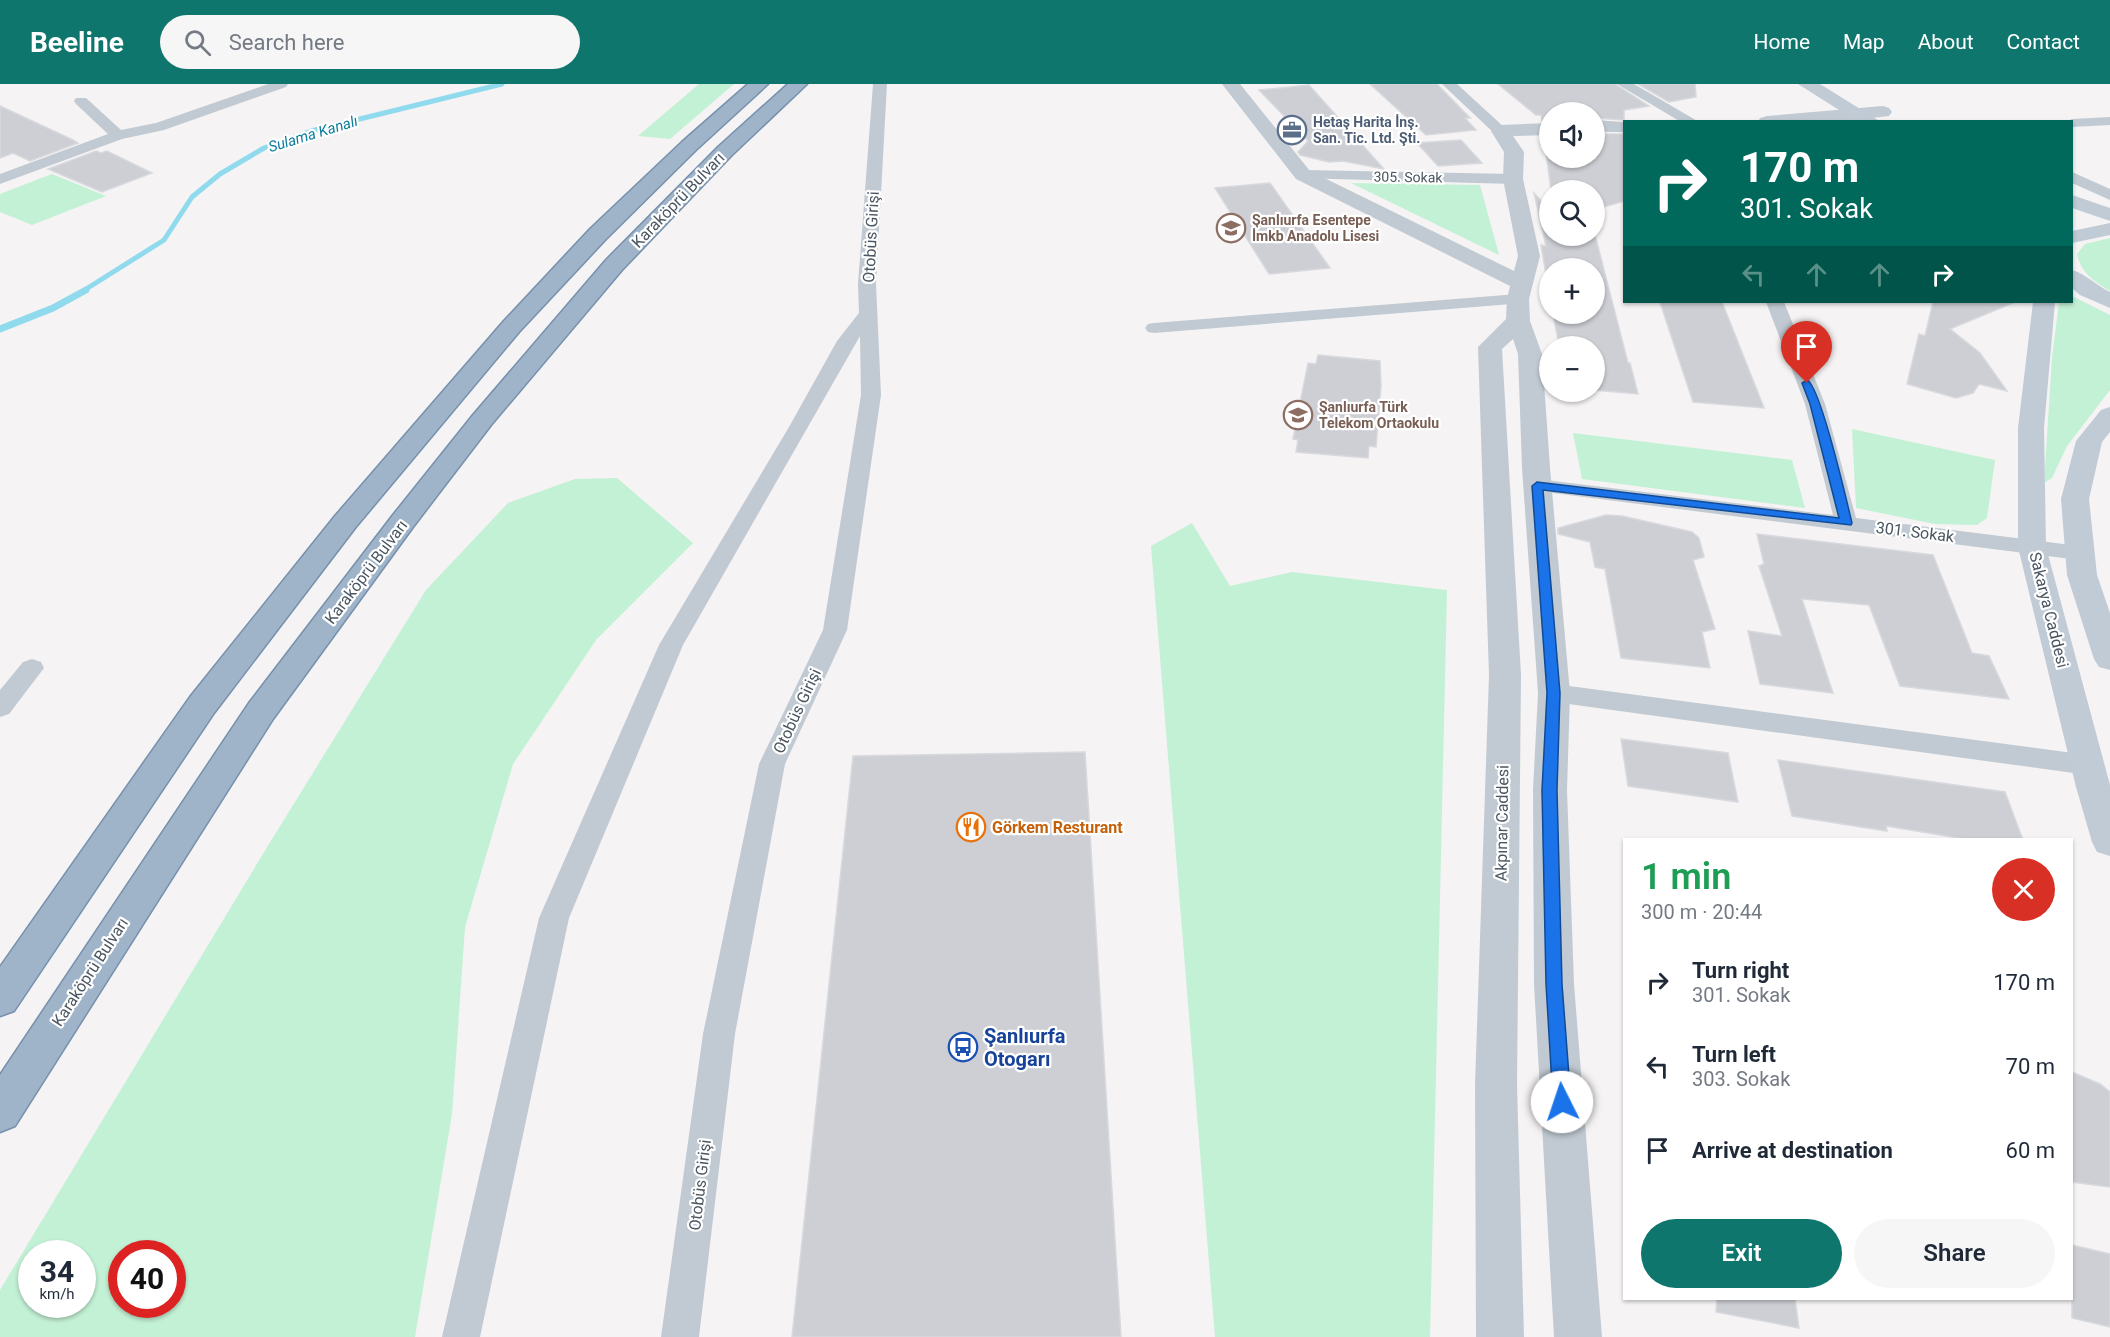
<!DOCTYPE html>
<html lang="en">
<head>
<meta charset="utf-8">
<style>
  body { margin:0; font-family:Roboto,sans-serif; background:#f6f6f7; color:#1f2937; height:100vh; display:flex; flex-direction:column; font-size:22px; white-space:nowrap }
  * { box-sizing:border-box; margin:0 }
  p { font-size:20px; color:#747a83 }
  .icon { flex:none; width:33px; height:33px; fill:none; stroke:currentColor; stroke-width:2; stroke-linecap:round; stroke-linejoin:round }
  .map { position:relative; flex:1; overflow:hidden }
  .panel { position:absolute; left:1623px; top:754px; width:450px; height:462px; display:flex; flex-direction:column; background:#fff; border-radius:0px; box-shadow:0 2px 4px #0004 }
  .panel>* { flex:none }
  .banner { position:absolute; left:1623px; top:36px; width:450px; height:183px; border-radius:0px; box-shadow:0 2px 4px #0004; background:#00695c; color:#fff; overflow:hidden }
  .fabs { position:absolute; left:1539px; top:18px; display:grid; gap:12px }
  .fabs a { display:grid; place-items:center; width:66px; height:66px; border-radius:50%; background:#fff; box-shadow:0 2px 4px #0004; font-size:30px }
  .speed { position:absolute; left:18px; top:1156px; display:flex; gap:12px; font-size:30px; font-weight:700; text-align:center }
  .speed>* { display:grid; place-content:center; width:78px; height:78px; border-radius:50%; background:#fff; box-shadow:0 2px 4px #0004; line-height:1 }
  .speed small { font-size:15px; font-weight:400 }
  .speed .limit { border:9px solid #d22; background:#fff; color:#111 }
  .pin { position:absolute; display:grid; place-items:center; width:51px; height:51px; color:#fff; margin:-62px -26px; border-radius:50% 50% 50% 0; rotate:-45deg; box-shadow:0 0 6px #0007 }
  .pin .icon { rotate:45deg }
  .me { position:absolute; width:66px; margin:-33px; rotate:356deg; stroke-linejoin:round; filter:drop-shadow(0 0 4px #0008) }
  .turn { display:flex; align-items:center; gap:21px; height:126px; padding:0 18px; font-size:27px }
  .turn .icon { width:78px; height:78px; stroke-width:2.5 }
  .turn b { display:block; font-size:42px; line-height:51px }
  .lanes { display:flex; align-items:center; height:57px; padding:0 18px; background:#0003; justify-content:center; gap:30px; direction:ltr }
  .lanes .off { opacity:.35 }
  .round { display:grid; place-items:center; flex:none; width:63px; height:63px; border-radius:32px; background:#f6f6f7 }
  .overview { display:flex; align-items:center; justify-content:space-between; height:102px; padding:0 18px }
  h1 { font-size:36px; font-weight:600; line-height:45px; color:#1e9e55 }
  .button { display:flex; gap:12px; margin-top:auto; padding:12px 18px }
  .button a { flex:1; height:69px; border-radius:36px; background:#0f766e; color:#fff; font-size:24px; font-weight:600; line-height:69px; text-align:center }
  .button a+a { background:#f6f6f7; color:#1f2937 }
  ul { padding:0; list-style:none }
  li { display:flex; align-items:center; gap:18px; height:84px; padding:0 18px }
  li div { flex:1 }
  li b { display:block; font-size:22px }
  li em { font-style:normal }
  header { display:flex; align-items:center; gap:36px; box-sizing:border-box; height:84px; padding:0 30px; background:#0f766e; color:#fff }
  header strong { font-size:28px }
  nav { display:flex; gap:33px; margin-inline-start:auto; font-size:21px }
  .search { width:420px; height:54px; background:#f6f6f7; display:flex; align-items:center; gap:15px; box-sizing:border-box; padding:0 21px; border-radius:33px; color:#747a83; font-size:22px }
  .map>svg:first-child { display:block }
</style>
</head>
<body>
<header>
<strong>Beeline</strong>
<div class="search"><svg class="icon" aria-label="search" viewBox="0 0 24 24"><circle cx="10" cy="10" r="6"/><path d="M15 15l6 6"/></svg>Search here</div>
<nav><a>Home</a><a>Map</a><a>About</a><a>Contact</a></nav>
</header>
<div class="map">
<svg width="2110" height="1253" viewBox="0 0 2110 1253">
  <rect width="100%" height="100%" fill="#f5f3f3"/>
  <g fill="#c3f1d5" fill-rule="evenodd">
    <polygon points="699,0 734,0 670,55 638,52"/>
    <polygon points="52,90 106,112 32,141 0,128 0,110"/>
    <polygon points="1351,99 1480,101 1499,171"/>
    <path d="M2110 154V207C2094 197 2081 189 2077 170L2085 160Z"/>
    <polygon points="2072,212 2110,231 2110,306 2067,362 2052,394 2044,399 2052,274 2059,218 2072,218"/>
    <polygon points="1852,345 1995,376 1987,434 1977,441 1935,440 1856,424"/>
    <polygon points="1573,349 1792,376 1805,424 1582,395"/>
    <path d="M617 394 693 459 596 556 513 680 465 843 452 1030 415 1253H0V1206L269 760 426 506 508 419 575 395ZM32 1170H82V1221H32ZM122 1170H172V1221H122Z"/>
    <polygon points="1192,439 1230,502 1292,488 1447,506 1430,1253 1215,1253 1151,462"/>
  </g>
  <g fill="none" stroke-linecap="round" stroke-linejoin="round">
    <polyline stroke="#90daee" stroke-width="5" points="83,207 164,156 192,113 220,90 264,64 311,47 502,0"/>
    <polyline stroke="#90daee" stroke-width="7" points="0,245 53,224 86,206"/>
  </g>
  <g fill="#cdcfd5" stroke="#d7d9de" stroke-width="1.5">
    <polygon points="1370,0 1437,0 1470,34 1465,34 1476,46 1426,51"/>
    <polygon points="1498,0 1615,0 1649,22 1624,26 1624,36 1594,34 1594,28 1550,28 1550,37 1542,37 1541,31 1536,31"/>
    <polygon points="1638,0 1695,0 1696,13 1669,18"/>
    <polygon points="1309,1 1384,85 1343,77 1329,78 1300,71 1298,68 1308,57 1259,6"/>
    <polygon points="0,22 73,56 78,59 30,77 13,69 0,74"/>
    <polygon points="1594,50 1624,50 1624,117 1594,126 1594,106 1551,106 1544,53 1550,53 1550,74 1594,74"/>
    <polygon points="1461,56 1482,79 1438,82 1417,59"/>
    <polygon points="96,67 101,69 107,67 152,89 102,108 48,85"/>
    <polygon points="1270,99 1330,184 1269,190 1215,104"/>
    <polygon points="1534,109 1550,126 1550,152 1594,152 1594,147 1628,279 1630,279 1638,310 1594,306 1594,262 1559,261 1553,230 1594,230 1594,184 1550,184 1550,214 1541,161 1546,162"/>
    <polygon points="1660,218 1722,218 1764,324 1693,318"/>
    <polygon points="1933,218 2015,218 1950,245 1980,269 2007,307 1979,300 1973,309 1956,314 1907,300 1919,250 1925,252"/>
    <polygon points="1318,271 1380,277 1381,302 1376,363 1369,362 1368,374 1296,368 1298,356 1293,355 1308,279 1316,280"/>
    <polygon points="1606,431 1622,432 1692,448 1699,454 1704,473 1693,476 1715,545 1702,548 1710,584 1621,574 1605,485 1595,483 1590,458 1558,450 1558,444"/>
    <polygon points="1757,450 1933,471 1972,569 1989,572 2009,615 1900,602 1869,521 1802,515 1833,609 1760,600 1748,547 1782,552 1759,482 1764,480"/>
    <polygon points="1621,655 1728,669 1738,718 1628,702"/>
    <polygon points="1085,668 1121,1253 792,1253 853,672"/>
    <polygon points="1778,676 2005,708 2023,756 1971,756 1886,742 1887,747 1792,732"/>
    <polygon points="2072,988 2100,1000 2110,1008 2110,1103 2072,1098"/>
    <polygon points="2072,1161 2110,1170 2110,1243 2072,1234"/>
    <polygon points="1717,1215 1795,1215 1799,1244 1716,1228"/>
  </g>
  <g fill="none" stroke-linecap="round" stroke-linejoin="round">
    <g stroke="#7690ad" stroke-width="3">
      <g id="trunk">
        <polygon points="748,0 768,0 696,66 606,155 519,248 355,444 214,629 14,927 0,932 0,883 190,613 335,432 503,238 590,145 682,58"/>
        <polygon points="788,0 807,0 732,71 622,186 491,341 413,443 273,635 15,1042 0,1048 0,991 249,619 393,431 473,331 606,176 718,63"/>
      </g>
    </g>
    <g fill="#c1cad2" fill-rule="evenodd">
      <polygon points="268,0 288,0 286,3 164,46 122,55 0,100 0,90 108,50 76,20 74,17 76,14 86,14 121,46 156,39"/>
      <polygon points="873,0 887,0 876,200 881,311 847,546 785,680 735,950 699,1253 661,1253 703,950 759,680 823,546 861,311 860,252 683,561 569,834 480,1253 442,1253 539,834 659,561 789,343 837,257 859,229 858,200"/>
      <polygon points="1442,0 1457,0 1505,44 1507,47 1505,50 1495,50"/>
      <polygon points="1617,0 1634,0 1699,38 1681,38"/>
      <polygon points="2110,33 2110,41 2072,43 2072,38 2066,38 2072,35"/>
      <polygon points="1303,86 1513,90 1521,95 1513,100 1298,94 1295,91 1298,88"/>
      <polygon points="2072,88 2110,105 2110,116 2072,99"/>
      <polygon points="1518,210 1524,211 1527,215 1524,219 1154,249 1148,248 1145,244 1148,240 1154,239"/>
      <polygon points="1766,218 1784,218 1825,320 1856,434 2079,462 2087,464 2090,469 2087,474 2079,476 1529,406 1526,401 1529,396 1537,395 1833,431 1805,320"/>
      <polygon points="32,575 41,578 44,584 9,630 0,633 0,606 23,578"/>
      <polygon points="1554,600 2088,671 2097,674 2101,681 2097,688 2088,691 1554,618 1545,615 1541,609 1545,603"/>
    </g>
    <g fill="#c1cad2" fill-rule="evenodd">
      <polygon points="1222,0 1240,0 1310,87 1514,187 1518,172 1503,95 1504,68 1491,47 1493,43 1500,41 1550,39 1550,51 1513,52 1524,68 1523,95 1540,172 1529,215 1530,237 1542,270 1550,384 1570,609 1567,706 1574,900 1602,1253 1554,1253 1534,900 1533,706 1538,609 1522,384 1518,270 1513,255 1502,265 1521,591 1517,1001 1524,1253 1476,1253 1475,1001 1489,591 1478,263 1506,235 1507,215 1510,202 1296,95"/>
      <polygon points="1883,22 1889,24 1892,28 1889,32 1837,38 1758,38 1760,34 1767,32"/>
      <polygon points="1594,36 1624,38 1624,48 1594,48"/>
    </g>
    <g fill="#c1cbd6" fill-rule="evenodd">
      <polygon points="1798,0 1820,0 1881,38 1858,38"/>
      <polygon points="2072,111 2110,124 2110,137 2072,124"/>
      <polygon points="2110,139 2110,151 2072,159 2072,147"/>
      <path d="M2072 186C2086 190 2097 202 2110 208V224L2080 211 2072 204Z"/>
      <polygon points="2033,218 2055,218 2044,344 2046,463 2110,701 2110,772 2097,768 2092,758 2076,703 2018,463 2018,344"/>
      <polygon points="2110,323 2110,348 2102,358 2089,415 2097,491 2110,529 2110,586 2099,583 2094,575 2067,491 2061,415 2076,357 2101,326"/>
    </g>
    <use href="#trunk" fill="#9fb4c9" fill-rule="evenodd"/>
  </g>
  <path fill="#1a73e8" stroke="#114b97" stroke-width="1.5" d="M1807 296C1820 301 1847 418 1852 439L1851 441 1543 406 1560 609 1557 706 1562 900 1571 1018 1568 1023 1562 1026 1556 1023 1553 1018 1546 900 1542 706 1547 609 1532 402 1537 398 1839 434 1810 320 1802 299Z"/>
  <defs>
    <g id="office-ring" transform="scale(1.5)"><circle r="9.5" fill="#fff" stroke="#5c6f8a" stroke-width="1.5"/><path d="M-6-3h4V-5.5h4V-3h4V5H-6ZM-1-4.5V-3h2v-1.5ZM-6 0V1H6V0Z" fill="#5c6f8a"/></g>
    <g id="school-ring" transform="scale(1.5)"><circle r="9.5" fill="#fff" stroke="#8d6e63" stroke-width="1.5"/><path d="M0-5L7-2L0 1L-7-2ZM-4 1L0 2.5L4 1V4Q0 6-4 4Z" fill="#8d6e63"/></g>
    <g id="restaurant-ring" transform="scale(1.5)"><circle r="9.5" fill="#fff" stroke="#e8710a" stroke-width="1.5"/><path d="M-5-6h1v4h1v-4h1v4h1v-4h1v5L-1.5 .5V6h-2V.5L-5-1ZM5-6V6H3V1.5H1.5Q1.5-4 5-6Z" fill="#e8710a"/></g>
    <g id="bus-ring" transform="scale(1.5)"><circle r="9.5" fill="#fff" stroke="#1a4fb4" stroke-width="1.5"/><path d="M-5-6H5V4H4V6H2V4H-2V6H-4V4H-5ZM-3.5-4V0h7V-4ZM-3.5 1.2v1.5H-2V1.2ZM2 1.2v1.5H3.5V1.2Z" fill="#1a4fb4"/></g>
  </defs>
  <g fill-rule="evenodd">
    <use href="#office-ring" x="1292" y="46"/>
    <use href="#school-ring" x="1231" y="144"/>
    <use href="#school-ring" x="1298" y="331"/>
    <use href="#restaurant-ring" x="971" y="743"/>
    <use href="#bus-ring" x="963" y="963"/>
  </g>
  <g text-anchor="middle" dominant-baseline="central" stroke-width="4.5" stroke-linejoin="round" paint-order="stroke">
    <g font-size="14" font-weight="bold" fill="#4e5e75" stroke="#fff" text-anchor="start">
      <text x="1313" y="38">Hetaş Harita İnş.<tspan x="1313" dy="16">San. Tic. Ltd. Şti.</tspan></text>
    </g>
    <g font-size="14" fill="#4a5661" stroke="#fff">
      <text transform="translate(1408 93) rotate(1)">305. Sokak</text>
    </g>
    <g font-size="14" font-weight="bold" fill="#785e54" stroke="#fff" text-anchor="start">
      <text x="1252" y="136">Şanlıurfa Esentepe<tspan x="1252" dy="16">İmkb Anadolu Lisesi</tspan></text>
      <text x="1319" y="323">Şanlıurfa Türk<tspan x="1319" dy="16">Telekom Ortaokulu</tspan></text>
    </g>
    <g font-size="15" font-style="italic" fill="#0c7c9b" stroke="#fff">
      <text transform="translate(313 50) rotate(-17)">Sulama Kanalı</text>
    </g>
    <g font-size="16" fill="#4a5661" stroke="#fff">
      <text transform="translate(678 116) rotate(-46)">Karaköprü Bulvarı</text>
      <text transform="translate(871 153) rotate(-87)">Otobüs Girişi</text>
      <text transform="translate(1915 448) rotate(7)">301. Sokak</text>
      <text transform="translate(366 488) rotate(-53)">Karaköprü Bulvarı</text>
      <text transform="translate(2049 526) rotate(76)">Sakarya Caddesi</text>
      <text transform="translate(797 627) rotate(-65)">Otobüs Girişi</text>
      <text transform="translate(1502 739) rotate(-89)">Akpınar Caddesi</text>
      <text transform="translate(90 888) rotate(-57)">Karaköprü Bulvarı</text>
      <text transform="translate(700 1101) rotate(-83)">Otobüs Girişi</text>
    </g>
    <g font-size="16" font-weight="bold" fill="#c56008" stroke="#fff" text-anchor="start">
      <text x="992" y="743">Görkem Resturant</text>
    </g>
    <g font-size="20" font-weight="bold" fill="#164399" stroke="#fff" text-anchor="start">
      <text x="984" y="952">Şanlıurfa<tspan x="984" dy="23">Otogarı</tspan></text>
    </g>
  </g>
</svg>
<div class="fabs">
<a><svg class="icon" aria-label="sound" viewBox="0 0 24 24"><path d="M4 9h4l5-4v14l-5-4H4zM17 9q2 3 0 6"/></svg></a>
<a><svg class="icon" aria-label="search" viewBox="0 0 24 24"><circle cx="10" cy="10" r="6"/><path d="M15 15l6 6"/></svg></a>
<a>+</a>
<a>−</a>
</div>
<div class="speed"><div>34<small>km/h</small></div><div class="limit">40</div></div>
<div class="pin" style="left:1807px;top:299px;background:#d93025"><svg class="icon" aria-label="arrive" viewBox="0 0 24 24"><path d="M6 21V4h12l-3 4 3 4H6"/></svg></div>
<svg class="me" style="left:1562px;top:1018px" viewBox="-20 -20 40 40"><circle r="19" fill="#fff"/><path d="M0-13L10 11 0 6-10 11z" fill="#1a73e8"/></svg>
<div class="banner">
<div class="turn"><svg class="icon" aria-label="right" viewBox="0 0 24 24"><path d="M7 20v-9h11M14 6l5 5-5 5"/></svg><div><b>170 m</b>301. Sokak</div></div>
<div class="lanes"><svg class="icon off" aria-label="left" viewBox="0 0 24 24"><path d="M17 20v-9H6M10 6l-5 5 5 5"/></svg><svg class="icon off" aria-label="ahead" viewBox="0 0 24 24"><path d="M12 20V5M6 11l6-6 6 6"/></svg><svg class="icon off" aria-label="ahead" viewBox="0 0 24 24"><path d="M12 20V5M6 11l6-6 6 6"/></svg><svg class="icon" aria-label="right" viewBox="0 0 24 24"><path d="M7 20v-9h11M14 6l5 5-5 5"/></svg></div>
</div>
<section class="panel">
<div class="overview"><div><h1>1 min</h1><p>300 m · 20:44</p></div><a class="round" style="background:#d93025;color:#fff"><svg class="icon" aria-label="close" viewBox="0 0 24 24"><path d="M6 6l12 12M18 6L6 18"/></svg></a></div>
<ul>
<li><svg class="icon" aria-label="right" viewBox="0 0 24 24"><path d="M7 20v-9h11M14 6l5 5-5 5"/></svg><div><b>Turn right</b><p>301. Sokak</p></div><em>170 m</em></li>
<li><svg class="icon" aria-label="left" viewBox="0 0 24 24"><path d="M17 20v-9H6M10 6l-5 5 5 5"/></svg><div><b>Turn left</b><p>303. Sokak</p></div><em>70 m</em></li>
<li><svg class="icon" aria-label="arrive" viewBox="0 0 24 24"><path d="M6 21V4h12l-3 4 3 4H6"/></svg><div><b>Arrive at destination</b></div><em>60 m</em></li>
</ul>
<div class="button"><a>Exit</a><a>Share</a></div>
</section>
</div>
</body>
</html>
